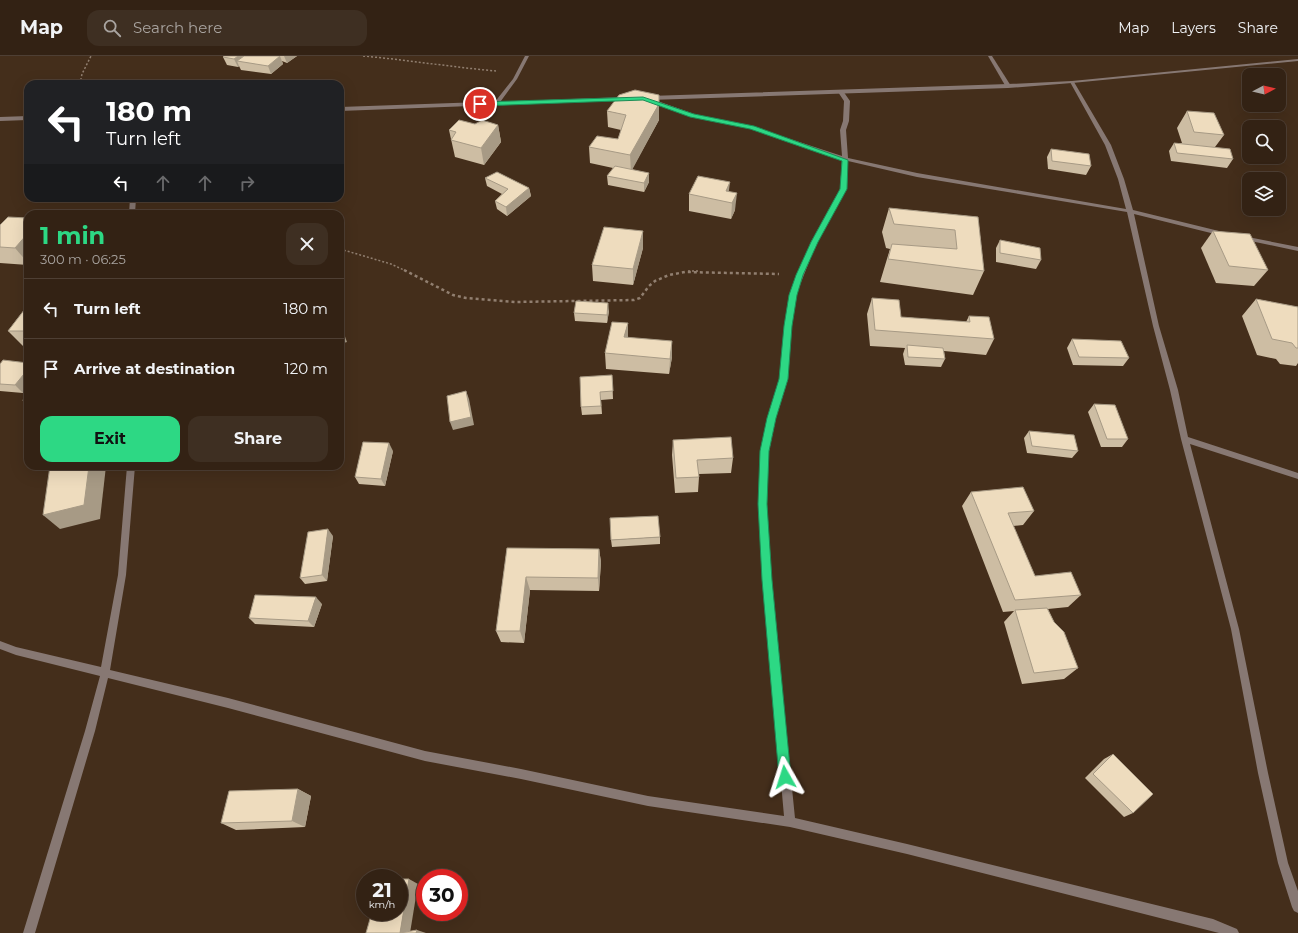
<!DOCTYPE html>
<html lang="en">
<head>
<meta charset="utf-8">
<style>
  body { margin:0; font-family:Montserrat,sans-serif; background:#3e2f22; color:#f1f3f6; height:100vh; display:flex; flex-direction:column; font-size:15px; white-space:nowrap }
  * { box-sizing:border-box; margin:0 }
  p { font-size:13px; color:#a9a4a0 }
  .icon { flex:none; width:22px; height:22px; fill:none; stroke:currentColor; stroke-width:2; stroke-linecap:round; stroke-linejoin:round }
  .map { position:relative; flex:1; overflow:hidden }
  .details { position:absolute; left:24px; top:154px; width:320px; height:260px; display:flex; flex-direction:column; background:#332214; border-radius:12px; box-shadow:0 4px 16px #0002,0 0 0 1px #4e3f34 }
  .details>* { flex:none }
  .guide { position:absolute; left:24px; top:24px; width:320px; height:122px; border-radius:12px; box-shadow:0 4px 16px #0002,0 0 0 1px #4e3f34; background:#202124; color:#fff; overflow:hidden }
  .needle { width:26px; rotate:83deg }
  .buttons { position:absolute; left:1242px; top:12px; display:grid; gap:8px }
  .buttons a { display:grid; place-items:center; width:44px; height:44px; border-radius:8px; background:#332214; box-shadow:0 4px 16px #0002,0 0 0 1px #4e3f34; font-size:20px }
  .speed { position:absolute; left:356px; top:813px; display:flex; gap:8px; font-size:20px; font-weight:700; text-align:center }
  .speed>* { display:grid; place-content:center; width:52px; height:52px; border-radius:50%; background:#332214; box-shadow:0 4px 16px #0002,0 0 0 1px #4e3f34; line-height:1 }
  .speed small { font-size:10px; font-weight:400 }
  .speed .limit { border:6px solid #d22; background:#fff; color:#111 }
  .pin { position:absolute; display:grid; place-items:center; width:34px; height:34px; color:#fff; margin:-17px; border:2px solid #fff; border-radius:50%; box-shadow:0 1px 4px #0007 }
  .me { position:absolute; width:44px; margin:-22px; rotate:354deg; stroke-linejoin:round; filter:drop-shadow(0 0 3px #0008) }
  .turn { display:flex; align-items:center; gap:14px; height:84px; padding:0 16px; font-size:18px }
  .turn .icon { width:52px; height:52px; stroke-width:2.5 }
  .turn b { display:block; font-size:28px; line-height:34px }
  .lanes { display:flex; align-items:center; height:38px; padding:0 16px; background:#0003; justify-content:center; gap:20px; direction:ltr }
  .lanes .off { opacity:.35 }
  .round { display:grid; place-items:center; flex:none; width:42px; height:42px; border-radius:12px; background:#3e2f22 }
  .summary { display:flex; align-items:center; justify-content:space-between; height:68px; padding:0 16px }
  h1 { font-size:24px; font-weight:700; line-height:30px; color:#2dd884 }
  .cta { display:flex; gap:8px; margin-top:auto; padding:8px 16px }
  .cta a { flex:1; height:46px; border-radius:12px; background:#2dd884; color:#111; font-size:16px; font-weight:700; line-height:46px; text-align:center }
  .cta a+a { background:#3e2f22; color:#f1f3f6 }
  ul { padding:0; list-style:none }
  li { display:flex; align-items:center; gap:12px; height:60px; padding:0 16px; border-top:1px solid #4e3f34 }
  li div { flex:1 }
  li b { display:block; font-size:15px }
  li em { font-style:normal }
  header { display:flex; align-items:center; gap:24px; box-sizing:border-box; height:56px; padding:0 20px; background:#332214; border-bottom:1px solid #4e3f34 }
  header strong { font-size:19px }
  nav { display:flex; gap:22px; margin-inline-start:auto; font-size:14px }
  .search { width:280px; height:36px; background:#3e2f22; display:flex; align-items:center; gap:10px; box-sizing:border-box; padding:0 14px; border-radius:12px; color:#a9a4a0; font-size:15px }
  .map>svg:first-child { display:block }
</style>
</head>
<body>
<header>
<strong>Map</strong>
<div class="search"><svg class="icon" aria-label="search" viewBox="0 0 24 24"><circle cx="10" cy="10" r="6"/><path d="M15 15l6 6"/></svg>Search here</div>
<nav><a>Map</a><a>Layers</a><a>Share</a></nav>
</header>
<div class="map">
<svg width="1298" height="877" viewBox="0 0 1298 877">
  <rect width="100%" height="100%" fill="#442e1b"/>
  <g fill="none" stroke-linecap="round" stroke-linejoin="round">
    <g stroke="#917f70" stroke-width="1.5" stroke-dasharray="2 2" stroke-linecap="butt">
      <path d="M363 0C408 4 451 11 496 15"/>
      <polyline points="80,28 82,18 91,0"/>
      <polyline points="340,193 391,208 406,215"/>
      <polyline points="688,215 699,215"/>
    </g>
    <polyline stroke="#917f70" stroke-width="2.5" stroke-dasharray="3 3" stroke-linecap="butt" points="404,214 453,239 466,242 516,246 634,244 640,242 649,230 655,225 669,219 685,216 779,218"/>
    <g fill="#877873" fill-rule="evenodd">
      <polygon points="525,0 529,0 517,23 498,49 494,49 494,47 513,23"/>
      <polygon points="988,0 992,0 1011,30 1010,31 1006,31"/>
      <polygon points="1070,25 1074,26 1111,89 1124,123 1133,154 1223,176 1226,178 1223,180 1134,158 1159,270 1178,334 1188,381 1298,417 1298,423 1190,388 1239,573 1268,717 1288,807 1298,835 1298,857 1294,855 1292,851 1278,807 1258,717 1231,573 1181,383 1170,334 1153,270 1127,156 917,121 848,105 846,133 817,186 796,239 791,270 788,323 776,362 769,395 766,448 771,524 795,762 907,788 1213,863 1237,873 1239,877 1219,877 907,798 790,771 648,750 521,723 425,705 228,652 108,622 95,675 35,877 23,877 85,675 100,620 16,599 0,593 0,585 16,591 101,611 118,519 127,410 135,410 126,519 110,614 228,642 425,695 521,713 648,740 784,760 763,524 758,448 761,395 768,362 780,323 785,270 790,239 811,186 840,133 842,104 751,73 691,60 647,44 652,43 694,58 754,71 842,100 840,74 843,65 844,45 838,36 841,34 843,35 850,45 849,65 846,74 848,102 917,117 1126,153 1118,123 1105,89 1070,26"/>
      <polygon points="130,142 136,142 135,158 129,158"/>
      <polygon points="1243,180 1298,191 1298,195 1241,183 1241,181"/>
    </g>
    <g fill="#877873" fill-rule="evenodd">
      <polygon points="1298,3 1298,5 1072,27 1008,32 649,44 646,42 649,40 1008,28 1072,25"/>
      <polygon points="627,41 630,43 629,44 340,55 340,51"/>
      <polygon points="28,60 28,64 0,65 0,61"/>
    </g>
  </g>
  <g fill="#cdbda3">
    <polygon points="224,0 297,0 287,7 282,5 283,8 271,18 241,14 239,10 238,11 227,9 223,1"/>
    <polygon points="607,55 659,64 632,113 649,126 644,136 608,129 607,120 613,112 590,107 589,91 618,83 621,74 608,71"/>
    <polygon points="1187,55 1224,79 1215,91 1233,103 1227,112 1171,105 1169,95 1174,87 1182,87 1177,72"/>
    <polygon points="475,68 498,69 501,86 484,109 455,101 449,74"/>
    <polygon points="1051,93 1091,110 1086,119 1048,113 1047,101"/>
    <polygon points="485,122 529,132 531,140 507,160 497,153 495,145 502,138 487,130"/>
    <polygon points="729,136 735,154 731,163 689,155 689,138"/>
    <polygon points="889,152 978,161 984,215 973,239 880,226 890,193 886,192 882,176"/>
    <polygon points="28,162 28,209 0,207 0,169"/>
    <polygon points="643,175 643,192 633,229 593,225 592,209"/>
    <polygon points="1213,175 1268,214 1254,230 1216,227 1201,192"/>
    <polygon points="1000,184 1041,204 1036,213 996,206 996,192"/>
    <polygon points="872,242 901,261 966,266 969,260 994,283 986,299 944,295 945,303 941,311 905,309 903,298 905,292 870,290 867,258"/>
    <polygon points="1256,243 1298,251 1298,307 1296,310 1280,308 1276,303 1257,299 1242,260"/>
    <polygon points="28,249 28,291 24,291 8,275"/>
    <polygon points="609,255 607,267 575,265 574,257"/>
    <polygon points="628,282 672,301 669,318 606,313 605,297"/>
    <polygon points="1072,283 1129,302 1123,310 1073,309 1067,292"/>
    <polygon points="28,307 28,350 23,345 26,334 23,337 0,335 0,308"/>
    <polygon points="612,319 613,343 601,344 602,358 582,359 581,351"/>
    <polygon points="1094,348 1128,383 1122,391 1101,391 1088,356"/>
    <polygon points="1029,375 1078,395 1072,402 1027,397 1024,382"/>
    <polygon points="673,384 733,402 731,417 699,418 699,421 698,436 675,437 672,399"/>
    <polygon points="393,395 385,430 359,428 355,421"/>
    <polygon points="971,436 1034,455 1023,469 1013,470 1035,520 1081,539 1068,551 1048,553 1054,566 1078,612 1064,623 1022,628 1004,566 1014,555 1003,556 962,450"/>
    <polygon points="333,480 327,525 305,528 300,522"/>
    <polygon points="660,481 660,488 612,491 611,484"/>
    <polygon points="507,492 599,493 601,506 599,535 530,534 524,587 501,586 496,575"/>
    <polygon points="322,548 314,571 255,568 249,562"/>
    <polygon points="1113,698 1133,757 1124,761 1085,722 1104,703"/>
    <polygon points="298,733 311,740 305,771 236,774 221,767"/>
  </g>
  <g fill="#a79a85">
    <polygon points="238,0 251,0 237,5 239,10 238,11 234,3"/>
    <polygon points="280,0 283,8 271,18 268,10"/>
    <polygon points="284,0 297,0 287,7"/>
    <polygon points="659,48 659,64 631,116 630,99"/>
    <polygon points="498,69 501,86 484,109 481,92"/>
    <polygon points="649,117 649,126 644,136 644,127"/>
    <polygon points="730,126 728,142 726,135"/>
    <polygon points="529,132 531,140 507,160 506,151"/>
    <polygon points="737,137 735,154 731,163 732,147"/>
    <polygon points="643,175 643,192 633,229 633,213"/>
    <polygon points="28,177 28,207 15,192"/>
    <polygon points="608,247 609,255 607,267 607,259"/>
    <polygon points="340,267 347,286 340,288"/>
    <polygon points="628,267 628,283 624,281"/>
    <polygon points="672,285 672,301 669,318 670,303"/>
    <polygon points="28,313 28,331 23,337 15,329"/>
    <polygon points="466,335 469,343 474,369 453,374 450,366"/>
    <polygon points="28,344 28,350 23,345"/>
    <polygon points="389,387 393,395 385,430 381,423"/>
    <polygon points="89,410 106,410 100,463 60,473 43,459"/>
    <polygon points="328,473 333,480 327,525 322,519"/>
    <polygon points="599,493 601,506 599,535 598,522"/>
    <polygon points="526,521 530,534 524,587 520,575"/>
    <polygon points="316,541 322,548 314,571 308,565"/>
    <polygon points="298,733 311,740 305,771 292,765"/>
    <polygon points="409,823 418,828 410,877 400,877"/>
    <polygon points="417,874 426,877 416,877"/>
  </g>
  <g fill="#eedcbe" stroke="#a79a85">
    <polygon points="224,0 238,0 234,3 223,1"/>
    <polygon points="244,0 280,0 268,10 237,5"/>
    <polygon points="635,34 659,39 659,48 630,99 589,91 597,80 618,83 626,59 607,55 619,39"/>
    <polygon points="1187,55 1214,57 1224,79 1194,76"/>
    <polygon points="459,64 475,68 482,64 498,69 481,92 451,84 456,76 449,74"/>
    <polygon points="1174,87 1230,93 1233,103 1177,97"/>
    <polygon points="1051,93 1089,98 1091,110 1052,105"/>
    <polygon points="615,110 649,117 644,127 607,120"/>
    <polygon points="497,116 529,132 506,151 495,145 508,133 485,122"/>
    <polygon points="698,120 730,126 726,135 737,137 732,147 689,138"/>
    <polygon points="889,152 978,161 984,215 888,203 892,188 957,193 955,174 894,168"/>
    <polygon points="8,161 28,162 28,177 15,192 0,191 0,169"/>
    <polygon points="604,171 643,175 633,213 592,209"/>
    <polygon points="1213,175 1250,178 1268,214 1229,210"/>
    <polygon points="1000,184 1040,192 1041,204 1000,197"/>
    <polygon points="872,242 899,244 901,261 970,266 969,260 989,261 994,283 875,274"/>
    <polygon points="1256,243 1298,251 1298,292 1296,292 1292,287 1272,283"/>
    <polygon points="576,245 608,247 607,259 574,257"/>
    <polygon points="28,249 28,275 8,275"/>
    <polygon points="612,266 628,267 624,281 672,285 670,303 605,297"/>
    <polygon points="340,270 343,278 340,279"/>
    <polygon points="1072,283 1121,285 1129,302 1079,301"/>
    <polygon points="907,289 943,292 945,303 908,301"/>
    <polygon points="3,304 28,307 28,313 15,329 0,328 0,308"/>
    <polygon points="612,319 613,335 600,336 601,350 581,351 580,321"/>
    <polygon points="28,324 28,344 23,345"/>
    <polygon points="466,335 471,361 450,366 447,340"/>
    <polygon points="1094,348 1115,349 1128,383 1107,383"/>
    <polygon points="1029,375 1074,379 1078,395 1032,390"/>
    <polygon points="731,381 733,402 697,404 699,421 676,422 673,384"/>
    <polygon points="363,386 389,387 381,423 355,421"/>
    <polygon points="50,410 89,410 84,449 43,459"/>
    <polygon points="1023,431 1034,455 1008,457 1035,520 1071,516 1081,539 1015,544 971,436"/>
    <polygon points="658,460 660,481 611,484 610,462"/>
    <polygon points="328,473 322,519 300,522 308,476"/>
    <polygon points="507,492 599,493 598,522 526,521 520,575 496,575"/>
    <polygon points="255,539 316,541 308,565 249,562"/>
    <polygon points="1047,552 1054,566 1064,576 1078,612 1034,617 1015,554"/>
    <polygon points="1113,698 1153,738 1133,757 1093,718"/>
    <polygon points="298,733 292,765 221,767 229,735"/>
    <polygon points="399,823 409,823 400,877 417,874 416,877 366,877 372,856 399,856"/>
  </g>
  <polygon fill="#2dd884" stroke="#1d8c56" points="643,41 694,58 754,70 848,104 847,133 818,186 803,219 797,239 792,270 788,323 776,362 769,395 767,448 772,524 791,721 789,725 785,727 781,725 779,721 762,524 758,448 760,395 767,362 779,323 784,270 789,239 796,219 811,186 840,133 842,105 750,73 690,61 643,44 480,50 477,48 480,46"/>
</svg>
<div class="buttons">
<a><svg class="needle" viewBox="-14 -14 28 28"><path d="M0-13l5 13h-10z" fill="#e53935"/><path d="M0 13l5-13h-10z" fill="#a9a4a0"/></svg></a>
<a><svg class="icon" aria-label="search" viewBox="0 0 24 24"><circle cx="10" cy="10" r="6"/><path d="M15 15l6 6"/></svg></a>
<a><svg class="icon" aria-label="layers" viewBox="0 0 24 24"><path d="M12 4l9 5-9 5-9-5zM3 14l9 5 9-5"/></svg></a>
</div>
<div class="speed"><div>21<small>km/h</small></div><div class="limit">30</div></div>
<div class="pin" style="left:480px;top:48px;background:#d93025"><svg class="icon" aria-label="arrive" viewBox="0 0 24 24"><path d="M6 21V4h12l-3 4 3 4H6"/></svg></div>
<svg class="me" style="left:785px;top:721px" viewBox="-20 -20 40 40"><path d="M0-17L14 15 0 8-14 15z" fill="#2dd884" stroke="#fff" stroke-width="4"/></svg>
<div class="guide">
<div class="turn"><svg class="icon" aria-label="left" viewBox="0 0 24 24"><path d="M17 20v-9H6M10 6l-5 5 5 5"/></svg><div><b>180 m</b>Turn left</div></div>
<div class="lanes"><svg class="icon" aria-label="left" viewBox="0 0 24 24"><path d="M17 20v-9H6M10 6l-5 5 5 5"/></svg><svg class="icon off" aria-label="ahead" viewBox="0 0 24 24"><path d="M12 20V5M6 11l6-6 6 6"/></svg><svg class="icon off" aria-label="ahead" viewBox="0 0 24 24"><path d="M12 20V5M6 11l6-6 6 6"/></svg><svg class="icon off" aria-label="right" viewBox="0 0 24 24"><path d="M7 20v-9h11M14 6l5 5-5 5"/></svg></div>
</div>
<section class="details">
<div class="summary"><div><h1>1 min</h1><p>300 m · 06:25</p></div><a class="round"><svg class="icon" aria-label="close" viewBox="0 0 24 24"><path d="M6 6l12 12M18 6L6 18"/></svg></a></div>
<ul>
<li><svg class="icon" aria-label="left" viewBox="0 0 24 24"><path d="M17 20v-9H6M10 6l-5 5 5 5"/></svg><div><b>Turn left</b></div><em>180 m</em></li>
<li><svg class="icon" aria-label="arrive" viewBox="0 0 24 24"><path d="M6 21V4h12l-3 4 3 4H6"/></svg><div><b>Arrive at destination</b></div><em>120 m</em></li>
</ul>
<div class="cta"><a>Exit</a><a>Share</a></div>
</section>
</div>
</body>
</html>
